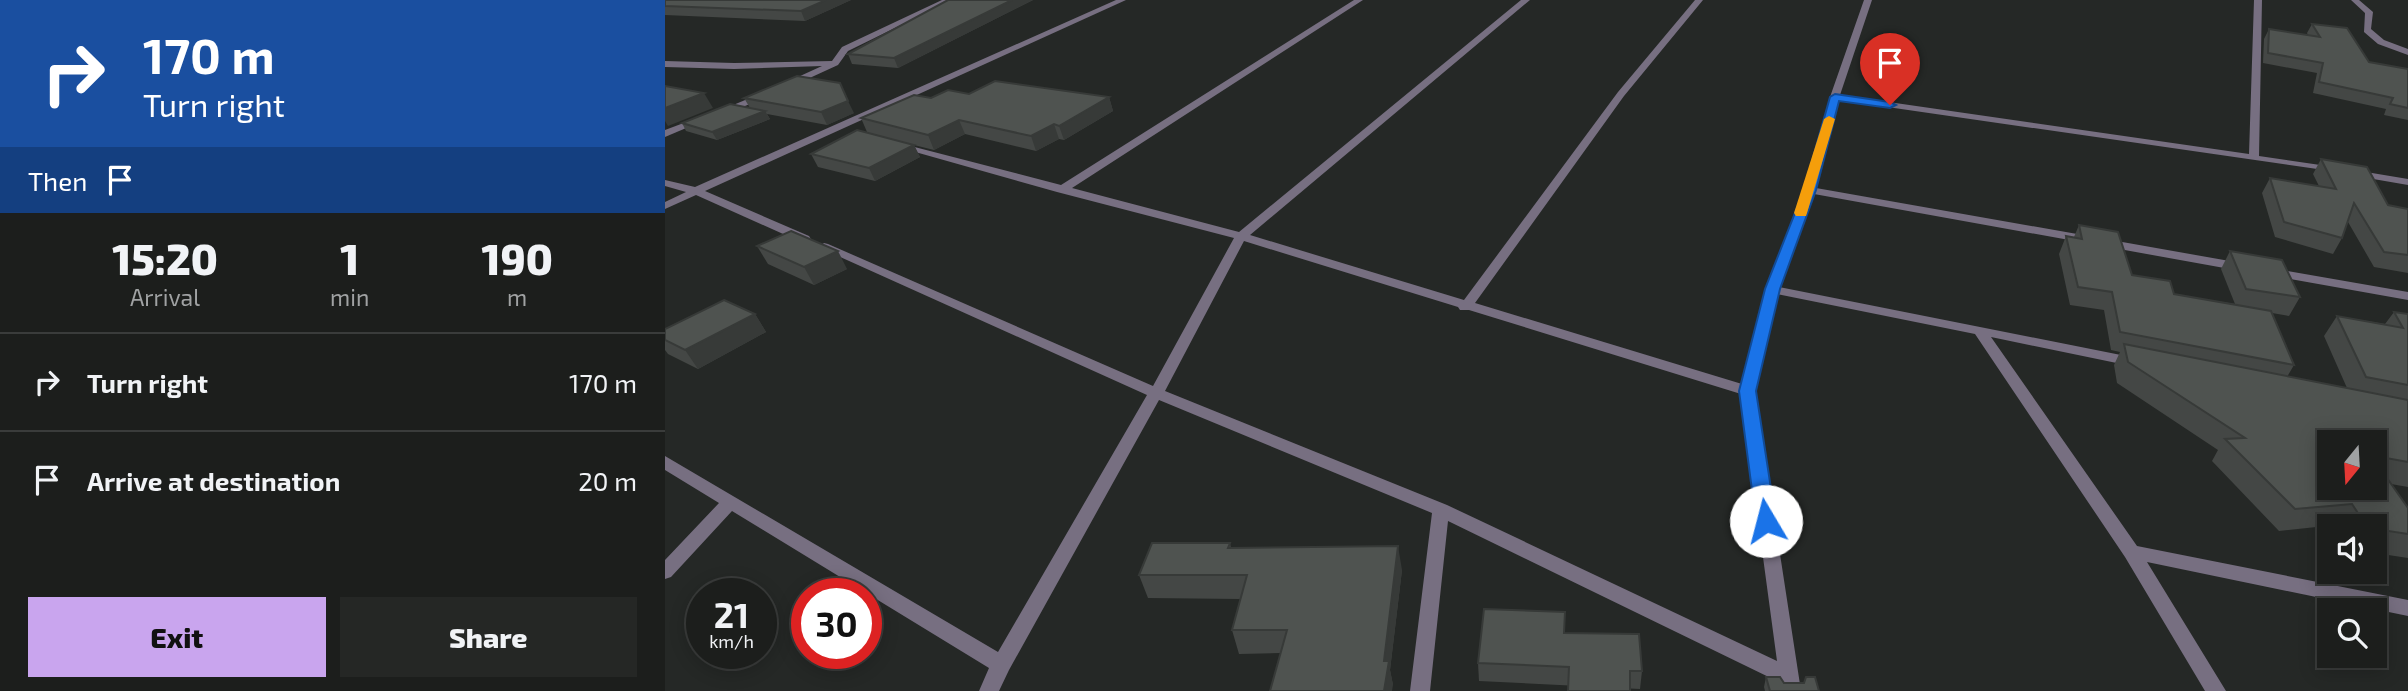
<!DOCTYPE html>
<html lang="en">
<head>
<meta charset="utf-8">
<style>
  body { margin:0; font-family:"Exo 2",sans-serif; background:#252725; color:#f1f3f6; height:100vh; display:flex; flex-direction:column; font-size:26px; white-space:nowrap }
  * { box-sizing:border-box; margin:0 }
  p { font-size:23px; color:#a0a2a3 }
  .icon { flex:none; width:38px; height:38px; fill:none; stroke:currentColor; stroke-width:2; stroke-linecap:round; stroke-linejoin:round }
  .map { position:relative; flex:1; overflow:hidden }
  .side { display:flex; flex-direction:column; background:#1c1e1c; width:665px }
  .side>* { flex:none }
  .hud { background:#1a4fa0; color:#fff; overflow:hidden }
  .needle { width:46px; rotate:198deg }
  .buttons { position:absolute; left:1652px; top:430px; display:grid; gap:14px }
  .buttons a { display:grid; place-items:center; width:70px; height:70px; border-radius:0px; background:#1c1e1c; box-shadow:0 4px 18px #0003,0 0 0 2px #3a3c3b; font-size:35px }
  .speed { position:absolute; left:21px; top:578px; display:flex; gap:14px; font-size:35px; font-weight:700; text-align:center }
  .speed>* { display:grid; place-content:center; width:91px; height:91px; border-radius:50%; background:#1c1e1c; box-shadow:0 4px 18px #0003,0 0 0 2px #3a3c3b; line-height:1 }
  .speed small { font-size:18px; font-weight:400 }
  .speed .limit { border:10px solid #d22; background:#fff; color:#111 }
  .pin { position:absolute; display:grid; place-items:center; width:60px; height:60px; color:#fff; margin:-72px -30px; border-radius:50% 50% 50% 0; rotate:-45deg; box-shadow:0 0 7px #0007 }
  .pin .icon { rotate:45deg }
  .me { position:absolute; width:77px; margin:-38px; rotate:352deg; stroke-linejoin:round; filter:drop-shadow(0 0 5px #0008) }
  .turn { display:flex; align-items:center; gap:24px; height:147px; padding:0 28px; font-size:32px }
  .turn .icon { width:91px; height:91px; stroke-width:2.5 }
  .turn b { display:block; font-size:49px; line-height:60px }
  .then { display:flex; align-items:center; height:66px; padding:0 28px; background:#0003; gap:14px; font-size:26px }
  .eta { display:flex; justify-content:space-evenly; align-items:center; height:119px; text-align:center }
  .eta b { font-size:42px; font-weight:800; line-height:49px }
  .action { display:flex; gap:14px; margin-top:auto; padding:14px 28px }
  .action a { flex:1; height:80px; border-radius:0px; background:#c9a5ee; color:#111; font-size:28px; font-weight:800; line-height:80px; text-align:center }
  .action a+a { background:#252725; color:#f1f3f6 }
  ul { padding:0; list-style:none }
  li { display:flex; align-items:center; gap:21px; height:98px; padding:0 28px; border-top:2px solid #3a3c3b }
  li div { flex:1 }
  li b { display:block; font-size:26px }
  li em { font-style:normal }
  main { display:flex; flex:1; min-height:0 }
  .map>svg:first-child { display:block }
</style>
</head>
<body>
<main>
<section class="side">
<div class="hud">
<div class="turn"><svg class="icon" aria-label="right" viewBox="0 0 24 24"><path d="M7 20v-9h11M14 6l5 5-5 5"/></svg><div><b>170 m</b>Turn right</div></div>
<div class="then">Then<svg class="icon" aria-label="arrive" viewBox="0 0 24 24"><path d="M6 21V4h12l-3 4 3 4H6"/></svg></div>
</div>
<div class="eta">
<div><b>15:20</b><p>Arrival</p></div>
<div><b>1</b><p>min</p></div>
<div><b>190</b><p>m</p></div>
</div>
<ul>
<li><svg class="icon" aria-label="right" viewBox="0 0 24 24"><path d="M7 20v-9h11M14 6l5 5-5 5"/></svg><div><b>Turn right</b></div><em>170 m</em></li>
<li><svg class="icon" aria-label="arrive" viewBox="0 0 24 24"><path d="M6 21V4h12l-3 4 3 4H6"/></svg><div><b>Arrive at destination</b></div><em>20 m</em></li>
</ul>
<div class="action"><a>Exit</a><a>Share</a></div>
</section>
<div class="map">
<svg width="1743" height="691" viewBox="0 0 1743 691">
  <rect width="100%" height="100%" fill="#252826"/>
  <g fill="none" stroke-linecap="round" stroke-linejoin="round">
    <g fill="#776f81" fill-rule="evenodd">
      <polygon points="277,0 287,0 183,51 173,65 125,87 122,86 122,82 157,66 69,69 0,67 0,61 69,63 167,61 177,47"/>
      <polygon points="451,0 461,0 40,191 144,236 146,239 144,242 136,242 31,195 0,209 0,202 21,192 0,186 0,180 30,187"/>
      <path d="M689 0H698L407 188 574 232 856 0H865L585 235 799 300 953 92 1030 0H1038L959 96 810 303 1077 384 1101 289 1139 190 1165 97 1199 0H1207L1175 95 1584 154 1589 0H1597L1594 156 1669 167 1674 170 1673 172 1174 100 1151 188 1576 263 1582 267 1580 270 1576 271 1149 194 1114 287 1476 359 1478 362 1471 367 1326 337 1472 546 1743 600V616L1482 562 1561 691H1540L1460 557 1310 334 1112 294 1090 391 1136 691H1116L1114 682 783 521 765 691H745L767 513 494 400 344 670 334 691H314L324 668 67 511 6 577 0 579V560L54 503 0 470V456L333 652 482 395 153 247 159 243 163 244 488 386 569 238 392 192 229 146 234 143 396 185ZM579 241 793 307 795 310H804L1076 394 1112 661 782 505 500 391Z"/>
      <polygon points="1686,0 1694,0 1708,12 1706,29 1719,40 1743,49 1743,55 1713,44 1699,32 1700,13"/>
      <polygon points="97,93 102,96 100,98 57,115 49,113"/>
      <polygon points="32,118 40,120 0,137 0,130"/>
      <polygon points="1689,170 1743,179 1743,185 1685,175 1685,171"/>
      <polygon points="1606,268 1743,292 1743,300 1602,275 1600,272"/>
    </g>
  </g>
  <g fill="#444745" fill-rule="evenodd">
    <polygon points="0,0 186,0 140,21 0,15"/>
    <polygon points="283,0 368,0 233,68 187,64 183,54"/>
    <polygon points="1647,24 1704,62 1743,69 1743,120 1719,115 1721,109 1648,93 1652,73 1598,63 1599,39 1604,29 1643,35 1642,33"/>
    <polygon points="304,94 444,97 448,111 399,140 394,139 371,151 300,134 269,150 249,145 255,157 210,181 153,167 146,154 202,132 196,118 266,98"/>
    <polygon points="79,98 189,113 162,125 102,114 105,119 52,140 21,131 17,123 85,108"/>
    <polygon points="1656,159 1723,205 1743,209 1743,273 1709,267 1683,222 1677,238 1668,254 1610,237 1597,193 1605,178 1654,186 1648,174"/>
    <path d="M1414 225 1467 275 1509 294 1570 304 1556 269 1565 251 1635 297 1624 316 1607 313 1629 365 1622 377 1682 388 1659 336 1672 316 1720 324 1729 312 1743 314V487L1726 484 1743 508V558L1710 553V527H1671L1670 525 1614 531 1547 461 1553 450 1452 383 1449 365 1455 352 1446 350 1439 310 1405 305 1394 254 1401 236 1409 237ZM1710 443V488H1664Z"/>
    <polygon points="92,246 182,269 149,285 103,264"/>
    <polygon points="90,314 101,332 33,369 3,354 0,350 0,329"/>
    <polygon points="565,543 566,548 737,570 725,670 728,685 615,653 574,654 567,630 575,599 483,598 474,575"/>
    <polygon points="900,633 977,671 975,689 814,681 813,663"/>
    <polygon points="1101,677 1119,683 1154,691 1100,691 1099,687"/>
  </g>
  <g fill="#373a38">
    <polygon points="161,0 186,0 140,21 136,11"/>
    <polygon points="347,0 368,0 233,68 229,58"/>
    <polygon points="39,93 48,108 3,126 0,121 0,108"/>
    <polygon points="444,97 448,111 399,140 394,126"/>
    <polygon points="183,101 189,113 162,125 156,112"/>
    <polygon points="100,111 105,119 52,140 47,132"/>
    <polygon points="294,120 300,134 269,150 263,135"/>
    <polygon points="389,124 394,139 371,151 366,136"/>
    <polygon points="249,145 255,157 210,181 204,168"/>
    <polygon points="173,251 182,269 149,285 139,267"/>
    <polygon points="90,314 101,332 33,369 20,350"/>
    <polygon points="733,546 737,570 725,670 728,685 727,691 719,691 719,661"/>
  </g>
  <g fill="#4f5350" stroke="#373a38" stroke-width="2">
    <polygon points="0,0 161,0 136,11 0,6"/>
    <polygon points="283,0 347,0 229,58 183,54"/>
    <polygon points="1647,24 1682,28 1704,62 1743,69 1743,108 1725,104 1728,98 1654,82 1658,63 1603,53 1604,29 1655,37"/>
    <polygon points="132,76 175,83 183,101 156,112 79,98"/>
    <polygon points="330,81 444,97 394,126 389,124 366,136 294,120 263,135 196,118 249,95 266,98 283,90 304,94"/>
    <polygon points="0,86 39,93 0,108"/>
    <polygon points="65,104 100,111 47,132 17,123"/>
    <polygon points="192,130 249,145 204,168 146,154"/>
    <polygon points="1656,159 1702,167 1723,205 1743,209 1743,255 1719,252 1689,203 1677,238 1619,222 1605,178 1671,189"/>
    <polygon points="1414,225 1453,232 1467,275 1505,281 1509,294 1606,311 1629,365 1455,332 1447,292 1413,287 1401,236 1417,239"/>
    <polygon points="126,231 173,251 139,267 92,246"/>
    <polygon points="1565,251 1617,260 1635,297 1581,289"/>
    <polygon points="59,300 90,314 20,350 0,340 0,329"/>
    <polygon points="1729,312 1743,314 1743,385 1701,377 1672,316 1738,328"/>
    <polygon points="1459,344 1743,400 1743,462 1710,456 1710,443 1664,443 1664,488 1710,488 1710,461 1743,508 1743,534 1710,529 1710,527 1702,527 1687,504 1630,509 1560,439 1580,438 1463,362"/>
    <polygon points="487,543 565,543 563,548 733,546 719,661 724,661 719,691 605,691 622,630 567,630 582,575 474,575"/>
    <polygon points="819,609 900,612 899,633 974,634 977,671 965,671 965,691 903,691 904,667 813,663"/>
    <polygon points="1101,677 1115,677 1119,683 1139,683 1141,677 1150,677 1154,691 1105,691"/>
  </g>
  <polygon fill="#1a73e8" stroke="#114b97" stroke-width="2" points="1170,94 1225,102 1231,105 1225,108 1174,101 1151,190 1115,289 1091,391 1111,521 1108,526 1101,528 1094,526 1091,521 1074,391 1100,289 1139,190 1165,97"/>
  <polygon fill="#f59e0b" points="1164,116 1170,119 1142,213 1141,216 1131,216 1129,213 1159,119"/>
</svg>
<div class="buttons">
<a><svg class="needle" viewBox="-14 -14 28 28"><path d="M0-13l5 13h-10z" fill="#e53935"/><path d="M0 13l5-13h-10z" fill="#a0a2a3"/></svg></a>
<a><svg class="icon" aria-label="sound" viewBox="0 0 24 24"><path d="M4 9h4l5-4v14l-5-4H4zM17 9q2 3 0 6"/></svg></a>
<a><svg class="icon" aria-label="search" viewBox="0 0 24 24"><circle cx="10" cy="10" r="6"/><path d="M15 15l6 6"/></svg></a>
</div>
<div class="speed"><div>21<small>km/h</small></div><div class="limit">30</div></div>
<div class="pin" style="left:1225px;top:105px;background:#d93025"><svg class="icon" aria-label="arrive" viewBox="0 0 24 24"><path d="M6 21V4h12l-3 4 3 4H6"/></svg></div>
<svg class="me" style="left:1101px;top:521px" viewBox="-20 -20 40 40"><circle r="19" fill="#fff"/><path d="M0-13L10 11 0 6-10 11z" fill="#1a73e8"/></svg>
</div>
</main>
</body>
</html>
